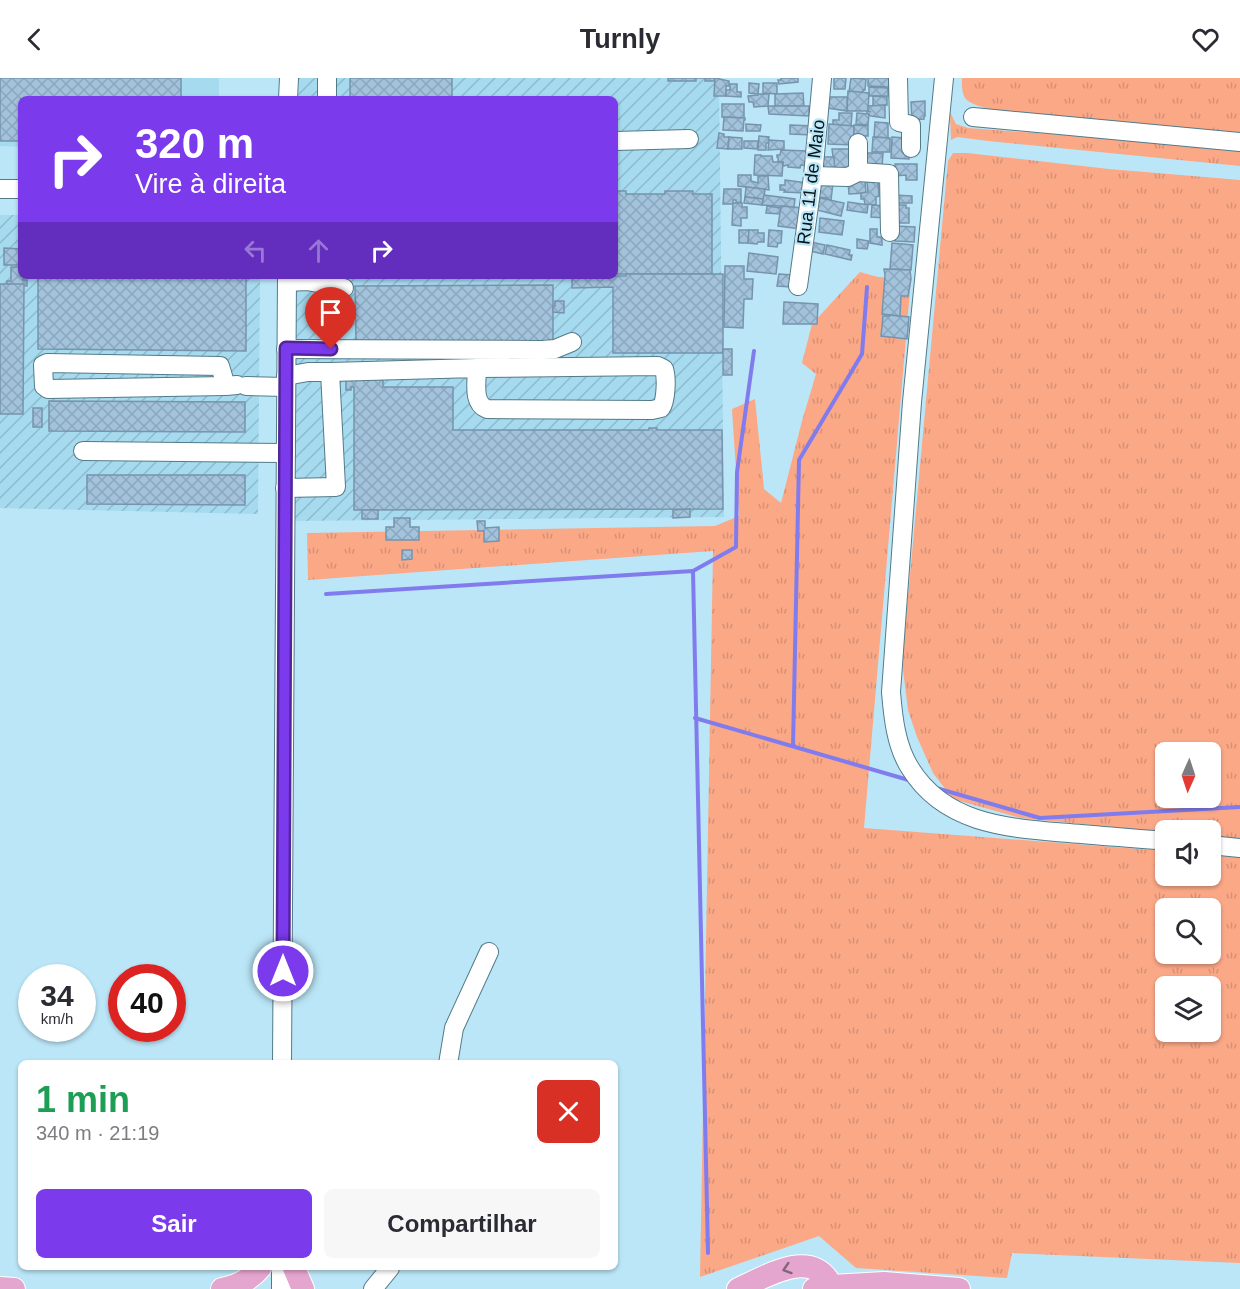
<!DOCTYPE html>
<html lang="pt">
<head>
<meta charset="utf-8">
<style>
  body { margin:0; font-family:Arial,sans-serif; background:#f7f7f7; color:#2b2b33; height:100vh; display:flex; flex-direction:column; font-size:22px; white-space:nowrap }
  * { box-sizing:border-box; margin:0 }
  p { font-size:20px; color:#7c7c81 }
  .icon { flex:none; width:33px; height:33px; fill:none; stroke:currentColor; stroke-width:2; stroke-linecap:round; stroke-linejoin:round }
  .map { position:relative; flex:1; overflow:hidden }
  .panel { position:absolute; left:18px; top:982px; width:600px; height:210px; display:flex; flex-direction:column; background:#fff; border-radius:9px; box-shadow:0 2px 4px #0004 }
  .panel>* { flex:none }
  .banner { position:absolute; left:18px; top:18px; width:600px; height:183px; border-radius:9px; box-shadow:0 2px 4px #0004; background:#7c3aed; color:#fff; overflow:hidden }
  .needle { width:39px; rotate:183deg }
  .buttons { position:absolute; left:1155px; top:664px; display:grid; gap:12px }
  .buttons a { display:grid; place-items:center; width:66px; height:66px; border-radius:9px; background:#fff; box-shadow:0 2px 4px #0004; font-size:30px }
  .speed { position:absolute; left:18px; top:886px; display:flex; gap:12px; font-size:30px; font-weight:700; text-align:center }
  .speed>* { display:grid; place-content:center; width:78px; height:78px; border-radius:50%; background:#fff; box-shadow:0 2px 4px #0004; line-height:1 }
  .speed small { font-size:15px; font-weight:400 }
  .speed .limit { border:9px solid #d22; background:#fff; color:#111 }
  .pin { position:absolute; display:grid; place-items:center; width:51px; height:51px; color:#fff; margin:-62px -26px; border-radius:50% 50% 50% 0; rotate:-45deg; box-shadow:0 0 6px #0007 }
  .pin .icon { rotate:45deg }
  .me { position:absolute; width:66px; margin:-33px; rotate:0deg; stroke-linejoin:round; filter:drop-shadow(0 0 4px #0008) }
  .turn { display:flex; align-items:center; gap:21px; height:126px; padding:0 18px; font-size:27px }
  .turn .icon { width:78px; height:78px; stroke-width:2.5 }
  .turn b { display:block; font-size:42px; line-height:51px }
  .lanes { display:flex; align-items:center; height:57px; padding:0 18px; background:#0003; justify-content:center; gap:30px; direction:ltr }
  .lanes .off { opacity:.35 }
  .round { display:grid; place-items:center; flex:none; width:63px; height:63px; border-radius:9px; background:#f7f7f7 }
  .summary { display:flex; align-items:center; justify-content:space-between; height:102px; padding:0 18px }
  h1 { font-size:36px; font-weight:800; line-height:45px; color:#1e9e55 }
  .primary-button { display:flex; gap:12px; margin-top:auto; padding:12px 18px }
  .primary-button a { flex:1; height:69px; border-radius:9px; background:#7c3aed; color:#fff; font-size:24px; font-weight:800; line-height:69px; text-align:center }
  .primary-button a+a { background:#f7f7f7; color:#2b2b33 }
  header { display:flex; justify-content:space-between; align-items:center; height:78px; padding:0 18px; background:#fff; font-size:27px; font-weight:800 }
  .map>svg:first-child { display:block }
</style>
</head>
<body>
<header><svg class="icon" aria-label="back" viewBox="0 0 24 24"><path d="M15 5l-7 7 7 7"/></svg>Turnly<svg class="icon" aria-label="heart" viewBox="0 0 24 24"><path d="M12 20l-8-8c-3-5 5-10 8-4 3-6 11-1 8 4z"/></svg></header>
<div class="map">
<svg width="1240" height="1211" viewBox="0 0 1240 1211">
  <defs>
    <pattern id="industrial-furrows" width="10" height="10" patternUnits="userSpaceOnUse" patternTransform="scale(1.5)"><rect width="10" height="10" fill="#a6daee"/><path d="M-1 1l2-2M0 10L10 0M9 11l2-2" fill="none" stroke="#8dbacc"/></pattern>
    <pattern id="grass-tufts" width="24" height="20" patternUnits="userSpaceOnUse" patternTransform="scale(1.5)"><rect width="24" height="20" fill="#fba887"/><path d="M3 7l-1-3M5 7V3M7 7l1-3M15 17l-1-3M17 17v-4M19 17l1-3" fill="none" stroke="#d69074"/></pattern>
    <pattern id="building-cross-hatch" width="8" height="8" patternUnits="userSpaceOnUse" patternTransform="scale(1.5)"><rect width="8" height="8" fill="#a3c3dd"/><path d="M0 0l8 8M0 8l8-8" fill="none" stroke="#8ba7bd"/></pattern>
  </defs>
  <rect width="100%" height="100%" fill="#bbe6f7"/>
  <polygon fill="#a6daee" points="0,0 219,0 219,21 21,21 21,69 0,68"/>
  <g fill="url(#industrial-furrows)">
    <polygon points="299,0 719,0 724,439 292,443 295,198 615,198 615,21 298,21"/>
    <polygon points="0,137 21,137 21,198 260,198 258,436 0,430"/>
  </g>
  <g fill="url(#grass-tufts)" fill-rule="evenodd">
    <path d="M962 0H1240V56L988 31C967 24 961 24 962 0Z"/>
    <polygon points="950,34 956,46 968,50 1240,70 1240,88 988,63 957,59 951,62"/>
    <path d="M953 75H967L1109 91 1240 102V761L1211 759 1210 753 1165 754 1021 740 953 721 933 695 917 659 908 632 902 584 948 83ZM1166 675H1210V720H1166Z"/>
    <path d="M860 194 878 199 911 201 864 750 1165 773 1166 798H1210L1211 776 1240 779V1185L1012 1175 1007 1200 856 1190 819 1158 700 1199 713 473 308 502 307 455 715 448 739 438 732 331 755 321 764 411 781 425 802 343 816 296 802 285 812 246ZM1166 831H1210V876H1166ZM1166 909H1210V954H1166Z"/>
  </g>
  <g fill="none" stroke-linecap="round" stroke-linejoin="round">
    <g stroke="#817cee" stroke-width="4">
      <polyline points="693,493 736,469 737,394 754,273"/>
      <polyline points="326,516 693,493 708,1175"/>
      <polyline points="695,640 912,703"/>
      <polyline points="793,668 799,382 862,276 867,209"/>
      <polyline points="936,710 1040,740 1240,729"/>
    </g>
  </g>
  <g fill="url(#building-cross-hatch)" stroke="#7694ad" stroke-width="1.5">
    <polygon points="0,0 181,0 181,21 21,21 21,63 0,63"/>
    <rect x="350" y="0" width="102" height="21"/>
    <polygon points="668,0 715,0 714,3 705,3 705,0 696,0 696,3 668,3"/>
    <polygon points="715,0 729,3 729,8 726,8 726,18 714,18"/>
    <polygon points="781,0 798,0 798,4 779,6 778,2 781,2"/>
    <polygon points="834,0 846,0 845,11 834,11"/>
    <polygon points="851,0 866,1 865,12 863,12 863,15 849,14"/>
    <polygon points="868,0 889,0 889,9 868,8"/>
    <polygon points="749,5 759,6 758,16 749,15"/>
    <polygon points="763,5 777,5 777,16 763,15"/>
    <polygon points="730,6 737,6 737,14 741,14 741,19 726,18 726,12 730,12"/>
    <polygon points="869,9 888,10 888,18 869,18"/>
    <polygon points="848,13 869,15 868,33 847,33"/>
    <polygon points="803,15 804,28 775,28 775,16"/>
    <polygon points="758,16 769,16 768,28 754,29 753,24 749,24 748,18 758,17"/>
    <polygon points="873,18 887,19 887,27 873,28"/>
    <polygon points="829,19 847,19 847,33 828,30"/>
    <polygon points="925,23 925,38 924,38 924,41 912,42 911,24"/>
    <polygon points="722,26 744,26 744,40 722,39"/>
    <polygon points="885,27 885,40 871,38 867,36 867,33 871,34 868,33 868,28"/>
    <polygon points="768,28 809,28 809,38 769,36"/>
    <polygon points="839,35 852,35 851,48 833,47 833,42 839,42"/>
    <polygon points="857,35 869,36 868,47 856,46"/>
    <polygon points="724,39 745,40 745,42 744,42 743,53 723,52"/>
    <polygon points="875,44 888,45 888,60 874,59"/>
    <polygon points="746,46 761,47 760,53 746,53"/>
    <polygon points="829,46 854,48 854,67 828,66"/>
    <polygon points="790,47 814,48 813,57 790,56"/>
    <polygon points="854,47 868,48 868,58 854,58"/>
    <polygon points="719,55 724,56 724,59 729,59 728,71 717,70"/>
    <polygon points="759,58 769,59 768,65 766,65 766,72 758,72"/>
    <polygon points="729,59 742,60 742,71 728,71"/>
    <polygon points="873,59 890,60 890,74 872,74"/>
    <polygon points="892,59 905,60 909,72 909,81 891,80"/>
    <polygon points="769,62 784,63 784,71 768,72"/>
    <polygon points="744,63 758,63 757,71 744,70"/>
    <polygon points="832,71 849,71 851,92 835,93"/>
    <polygon points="781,72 808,73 809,88 801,87 800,90 788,89 788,87 783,88 783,84 778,84 778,79 777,79 777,77 780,77"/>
    <polygon points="866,75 883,75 882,89 861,88"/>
    <polygon points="755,77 761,77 761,78 772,78 773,84 783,84 782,98 754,97"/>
    <polygon points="820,79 834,79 835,95 819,96"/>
    <polygon points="895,86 917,86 917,102 906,102 906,97 895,98"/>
    <polygon points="738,97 751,97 751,103 758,105 758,98 768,98 769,112 738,108"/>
    <polygon points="785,102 807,105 806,115 784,114 785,112 780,112 780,107 785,107"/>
    <polygon points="819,103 833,105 831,122 827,121 827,120 817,119"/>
    <polygon points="865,103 866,115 849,116 848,104"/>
    <polygon points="878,103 879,118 876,119 876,127 865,126 864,121 861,121 861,115 868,114 867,104"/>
    <polygon points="746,109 765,111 764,121 745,119"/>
    <polygon points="724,111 741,111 741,125 736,124 736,122 733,122 733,126 723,126"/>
    <polygon points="615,113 626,113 626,116 665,116 665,113 693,113 693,116 712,116 712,196 615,196"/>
    <polygon points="764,117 795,121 794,129 762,127"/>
    <polygon points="893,117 912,118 912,125 893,125"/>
    <polygon points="745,119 763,121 762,127 744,125"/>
    <polygon points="820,120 844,125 841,138 817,132"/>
    <polygon points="848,124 868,127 867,135 847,132"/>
    <polygon points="733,125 742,125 742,129 747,129 747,140 741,140 741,148 732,147"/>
    <polygon points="872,127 886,128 886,140 871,139"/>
    <polygon points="897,127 906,127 906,130 909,130 909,145 893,145"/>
    <polygon points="767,128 781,130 780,136 766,135"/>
    <polygon points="781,128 803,130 801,151 778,148"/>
    <polygon points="820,140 844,143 842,157 819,154"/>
    <polygon points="896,148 915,149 914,164 895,163"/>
    <polygon points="870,151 877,151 877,159 882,159 882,167 870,165"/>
    <polygon points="739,152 749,152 748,165 739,165"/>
    <polygon points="749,152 758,152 758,155 764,155 764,164 758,164 757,166 748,165"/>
    <polygon points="769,152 782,153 781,165 778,165 777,169 768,168"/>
    <polygon points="857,161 869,163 867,171 857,170"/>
    <polygon points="811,164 825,167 823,176 810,173"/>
    <polygon points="892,165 913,167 911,192 890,191"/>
    <polygon points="827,167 850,172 849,177 852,177 851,182 825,176"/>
    <polygon points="4,170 21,171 21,187 4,187"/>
    <polygon points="749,175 778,179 776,196 747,193"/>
    <polygon points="725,188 744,188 744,201 753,201 752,221 744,221 743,250 724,249"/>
    <polygon points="11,189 21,189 21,198 23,198 23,202 27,202 27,208 7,206 7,203 11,203"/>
    <polygon points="884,191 910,192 911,201 908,218 901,218 900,238 882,236 885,197"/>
    <polygon points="626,196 723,196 723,275 613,275 613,209 572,210 572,198 626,198"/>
    <polygon points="779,196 793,197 791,209 777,208"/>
    <polygon points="38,198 246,198 246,273 38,271"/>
    <polygon points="0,206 24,206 23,336 0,336"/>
    <polygon points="553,207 553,264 356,263 355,208"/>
    <polygon points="555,223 564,223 564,235 553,234 553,229 555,228"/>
    <polygon points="784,224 818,226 817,246 783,246"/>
    <polygon points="889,237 909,239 907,261 881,258 883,238 889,238"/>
    <rect x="723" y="271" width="9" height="26"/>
    <polygon points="346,300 383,300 383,309 453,309 453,352 649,352 649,350 657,350 657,352 722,352 723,431 354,432 354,309 351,309 351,312 346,312"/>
    <polygon points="49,323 245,324 245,354 49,353"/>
    <rect x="33" y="330" width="9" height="19"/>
    <polygon points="87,397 245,397 245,427 87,426"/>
    <polygon points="690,431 690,439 673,440 673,432"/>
    <rect x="362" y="432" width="16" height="9"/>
    <polygon points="394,440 410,440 410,449 419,449 419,462 386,462 386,449 394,449"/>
    <polygon points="477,443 485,443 485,450 499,449 499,463 484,464 484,453 478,453"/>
    <polygon points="402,472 412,472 412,481 402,482"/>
  </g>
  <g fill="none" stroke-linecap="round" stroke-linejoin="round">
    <g stroke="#527b89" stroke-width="20">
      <g id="minor">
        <polyline points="898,0 899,44 911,47 911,70"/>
        <path d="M944 0 912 324 891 614C893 639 896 668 910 690 945 747 1009 750 1069 755 1101 758 1133 760 1166 763"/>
        <polyline points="288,21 289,0"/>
        <polyline points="327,21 327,0"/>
        <polyline points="973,39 1240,64"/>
        <polyline points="615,63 689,61"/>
        <polyline points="858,94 858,65"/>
        <polyline points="813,98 848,99 858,94 889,96 890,154"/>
        <polyline points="0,111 21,111"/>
        <polyline points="287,204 307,203 344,210"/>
        <polyline points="798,208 813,98 822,0"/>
        <polyline points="286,271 542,272 555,271 572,264"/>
        <path d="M286 298 308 294H330L477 290 658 288 664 291C667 300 666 323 661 330L652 332 487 331C472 325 477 304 477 290"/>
        <polyline points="226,308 220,288 47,285 43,287 44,308 48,311 226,308 237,307"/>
        <polyline points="246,308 286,309"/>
        <polyline points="83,373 286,375"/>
        <polyline points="285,410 336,409 330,294"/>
        <polyline points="1210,767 1240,770"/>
        <polyline points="282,986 287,198"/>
        <polyline points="448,986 454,950 489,874"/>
        <polyline points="281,1211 281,1190"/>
        <polyline points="373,1211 390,1190"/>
      </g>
    </g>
    <g stroke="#fff" stroke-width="24">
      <g id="major">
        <polyline points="294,1190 303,1211"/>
        <polyline points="0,1210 14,1211"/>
        <path d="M222 1211C238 1208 250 1202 260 1190"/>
        <path d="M738 1211C768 1198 814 1167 833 1211"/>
        <polyline points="814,1211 832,1208 884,1205 959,1211"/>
      </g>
    </g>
    <use href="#minor" stroke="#fff" stroke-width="18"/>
    <use href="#major" stroke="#e4a6ce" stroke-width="22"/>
  </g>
  <defs><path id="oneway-chevron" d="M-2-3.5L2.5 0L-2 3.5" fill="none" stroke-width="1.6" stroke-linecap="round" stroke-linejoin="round" transform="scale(1.5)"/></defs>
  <use stroke="#80657d" href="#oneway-chevron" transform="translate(787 1191) rotate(162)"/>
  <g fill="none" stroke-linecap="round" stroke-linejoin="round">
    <g stroke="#51269a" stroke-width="15">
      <polyline id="route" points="283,893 286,270 331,271"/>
    </g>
    <use href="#route" stroke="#7c3aed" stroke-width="10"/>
  </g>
  <g text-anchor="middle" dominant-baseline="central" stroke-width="4.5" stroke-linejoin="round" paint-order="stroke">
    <g font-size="18" fill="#05151a" stroke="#bbe6f7">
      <text transform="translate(811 104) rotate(-83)">Rua 11 de Maio</text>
    </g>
  </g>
</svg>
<div class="buttons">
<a><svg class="needle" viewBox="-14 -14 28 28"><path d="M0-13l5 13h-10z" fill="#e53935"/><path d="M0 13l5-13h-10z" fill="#7c7c81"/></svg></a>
<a><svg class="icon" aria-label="sound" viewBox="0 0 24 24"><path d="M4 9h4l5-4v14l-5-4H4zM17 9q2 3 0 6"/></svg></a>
<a><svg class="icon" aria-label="search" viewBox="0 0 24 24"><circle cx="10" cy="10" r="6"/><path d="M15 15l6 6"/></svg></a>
<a><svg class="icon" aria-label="layers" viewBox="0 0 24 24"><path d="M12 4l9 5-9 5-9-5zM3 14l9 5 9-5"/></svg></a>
</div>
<div class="speed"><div>34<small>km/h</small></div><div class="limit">40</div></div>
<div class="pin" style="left:331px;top:271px;background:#d93025"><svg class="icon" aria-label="arrive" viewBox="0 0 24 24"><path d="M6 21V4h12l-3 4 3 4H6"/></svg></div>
<svg class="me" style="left:283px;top:893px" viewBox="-20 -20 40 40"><circle r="17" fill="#7c3aed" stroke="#fff" stroke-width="3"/><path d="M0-11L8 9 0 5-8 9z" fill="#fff"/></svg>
<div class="banner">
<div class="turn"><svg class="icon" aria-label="right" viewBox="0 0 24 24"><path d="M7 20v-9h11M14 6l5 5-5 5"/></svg><div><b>320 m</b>Vire à direita</div></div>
<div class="lanes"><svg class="icon off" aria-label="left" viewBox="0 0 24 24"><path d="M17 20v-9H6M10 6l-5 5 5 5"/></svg><svg class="icon off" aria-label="ahead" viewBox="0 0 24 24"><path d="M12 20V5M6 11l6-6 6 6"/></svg><svg class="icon" aria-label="right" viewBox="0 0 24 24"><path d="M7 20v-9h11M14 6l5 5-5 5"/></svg></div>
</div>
<section class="panel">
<div class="summary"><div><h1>1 min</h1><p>340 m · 21:19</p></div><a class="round" style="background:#d93025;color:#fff"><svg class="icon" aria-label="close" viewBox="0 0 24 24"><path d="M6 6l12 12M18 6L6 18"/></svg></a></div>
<div class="primary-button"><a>Sair</a><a>Compartilhar</a></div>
</section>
</div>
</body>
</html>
